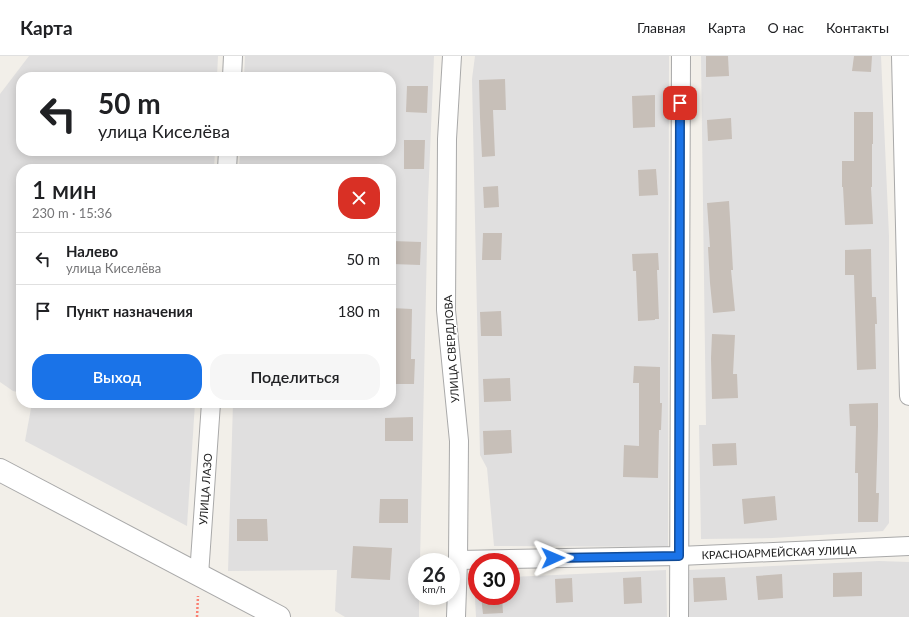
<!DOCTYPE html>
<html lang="ru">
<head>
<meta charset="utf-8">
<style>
  body { margin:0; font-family:Lato,sans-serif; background:#f6f6f6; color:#202124; height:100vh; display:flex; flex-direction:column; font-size:15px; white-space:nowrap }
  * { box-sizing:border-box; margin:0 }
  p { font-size:13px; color:#757577 }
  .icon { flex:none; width:22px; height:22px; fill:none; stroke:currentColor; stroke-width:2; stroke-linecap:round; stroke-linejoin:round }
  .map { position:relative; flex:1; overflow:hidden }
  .sheet { position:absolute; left:16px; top:108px; width:380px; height:244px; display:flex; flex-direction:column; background:#fff; border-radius:16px; box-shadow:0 2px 10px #0003 }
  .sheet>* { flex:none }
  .top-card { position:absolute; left:16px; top:16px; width:380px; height:84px; border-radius:16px; box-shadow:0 2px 10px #0003; background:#fff; color:#202124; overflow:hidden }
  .speed { position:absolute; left:408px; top:497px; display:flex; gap:8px; font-size:20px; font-weight:700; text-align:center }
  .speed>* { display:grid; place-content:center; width:52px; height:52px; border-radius:50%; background:#fff; box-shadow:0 2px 10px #0003; line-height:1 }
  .speed small { font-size:10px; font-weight:400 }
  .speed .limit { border:6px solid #d22; background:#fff; color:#111 }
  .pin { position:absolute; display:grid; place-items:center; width:34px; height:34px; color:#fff; margin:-17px; border-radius:8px; box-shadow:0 2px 6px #0006 }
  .me { position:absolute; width:44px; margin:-22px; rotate:89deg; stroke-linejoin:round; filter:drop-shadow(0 0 3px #0008) }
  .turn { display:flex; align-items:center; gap:14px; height:84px; padding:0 16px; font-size:18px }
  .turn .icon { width:52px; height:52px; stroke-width:2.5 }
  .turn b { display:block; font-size:28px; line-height:34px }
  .round { display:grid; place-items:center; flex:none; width:42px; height:42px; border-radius:16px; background:#f6f6f6 }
  .summary { display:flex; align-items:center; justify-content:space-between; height:68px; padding:0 16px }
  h1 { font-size:24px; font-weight:600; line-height:30px }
  .cta { display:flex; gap:8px; margin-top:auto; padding:8px 16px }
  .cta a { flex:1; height:46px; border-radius:16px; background:#1a73e8; color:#fff; font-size:16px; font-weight:600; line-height:46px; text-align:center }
  .cta a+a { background:#f6f6f6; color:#202124 }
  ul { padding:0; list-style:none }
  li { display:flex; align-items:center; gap:12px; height:52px; padding:0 16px; border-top:1px solid #e0e0e0 }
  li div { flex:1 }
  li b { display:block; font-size:15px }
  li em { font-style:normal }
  header { display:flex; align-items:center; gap:24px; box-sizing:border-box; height:56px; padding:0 20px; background:#fff; border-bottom:1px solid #e0e0e0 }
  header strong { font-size:19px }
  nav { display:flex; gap:22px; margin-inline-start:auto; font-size:14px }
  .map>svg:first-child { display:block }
</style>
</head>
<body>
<header>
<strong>Карта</strong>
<nav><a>Главная</a><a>Карта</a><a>О нас</a><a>Контакты</a></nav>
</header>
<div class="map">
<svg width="909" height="561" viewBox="0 0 909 561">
  <rect width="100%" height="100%" fill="#f2efe9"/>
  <g fill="#e0dfdf">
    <polygon points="29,0 218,0 217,21 21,21 21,95 215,95 214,113 21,113 21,337 13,335 0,326 0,38"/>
    <polygon points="245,0 434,0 428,144 420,506 417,506 417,540 419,540 419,561 345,561 335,555 337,514 228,515 233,347 391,347 391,113 239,113 240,95 391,95 391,21 244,21"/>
    <polygon points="475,0 669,0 668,491 494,490 487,412 480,399 472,23"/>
    <polygon points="701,0 881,0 889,180 889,467 883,475 773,482 701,483 699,369 706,369"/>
    <polygon points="32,347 195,347 187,470 25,385"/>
    <polygon points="879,505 909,506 909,561 688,561 688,514"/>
    <polygon points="666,514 667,561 476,561 474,522 477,522 477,540 511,540 511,521"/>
  </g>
  <g fill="#c7bfb8">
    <polygon points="706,0 728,0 729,20 706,21"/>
    <polygon points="854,0 872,0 871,16 852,15"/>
    <polygon points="505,23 506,54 493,54 495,100 482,101 480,62 479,24"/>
    <polygon points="407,30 428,30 427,57 406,56"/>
    <polygon points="655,39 655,71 633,72 632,40"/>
    <polygon points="854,56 873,56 873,88 872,88 872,131 871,131 873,168 845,169 843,131 842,131 842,105 854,105"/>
    <polygon points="731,62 732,83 708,85 707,64"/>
    <polygon points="404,84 425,84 424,113 404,113"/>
    <polygon points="656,113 658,139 639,140 638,114"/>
    <polygon points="498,130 499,151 484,152 483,131"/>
    <polygon points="729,145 733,214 731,214 735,255 713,257 710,227 708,191 710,191 707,147"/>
    <polygon points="483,177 502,177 501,204 482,204"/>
    <polygon points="392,185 421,186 420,209 392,208"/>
    <polygon points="871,193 872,241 876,241 877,268 875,268 876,313 857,314 854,219 845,219 845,194"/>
    <polygon points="658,197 659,214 657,214 659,263 655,263 655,264 638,265 636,215 633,215 632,198"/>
    <polygon points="391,252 412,253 411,303 415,303 414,328 394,328 394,278 391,278"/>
    <polygon points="501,255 502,280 481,280 480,256"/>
    <polygon points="712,278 735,279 733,318 737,318 738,342 712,343 711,302"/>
    <polygon points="634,310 660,311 660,347 662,347 661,374 659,374 658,422 623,421 624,389 639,390 639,327 633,327"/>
    <polygon points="510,322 511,345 484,346 483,323"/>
    <polygon points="878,347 878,370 876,437 879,437 878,466 858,466 858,417 855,417 856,370 850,370 849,348"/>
    <polygon points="413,361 413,385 385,385 385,362"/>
    <polygon points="511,374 512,397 484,399 483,375"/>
    <polygon points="736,387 737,409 713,410 712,388"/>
    <polygon points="775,440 777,464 744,468 742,443"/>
    <polygon points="380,443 408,443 408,467 379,467"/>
    <polygon points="237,463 267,463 268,485 237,485"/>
    <polygon points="353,490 392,492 390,524 351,522"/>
    <polygon points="862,516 862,540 833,541 833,517"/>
    <polygon points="782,518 783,542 758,544 756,520"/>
    <polygon points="641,521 642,547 624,548 623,522"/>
    <polygon points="725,521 727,544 694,546 693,522"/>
    <polygon points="572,522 573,546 556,547 555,523"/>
    <polygon points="481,540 502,540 503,557 483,558"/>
  </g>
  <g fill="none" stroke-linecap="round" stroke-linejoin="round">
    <g stroke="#a9a9a9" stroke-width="20">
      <g id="minor">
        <polyline points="452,0 447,83 446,254 459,385 458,504 456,561"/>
        <polyline points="901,0 909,340"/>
        <polyline points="232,21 233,0"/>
        <polyline points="227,113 228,95"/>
        <polyline points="458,504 679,500 909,490"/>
        <polyline points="199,519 211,347"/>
        <polyline points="679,561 681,0"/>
      </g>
    </g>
    <g stroke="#a9a9a9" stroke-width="24">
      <polyline id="tertiary" points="0,414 279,561"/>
    </g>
    <polyline stroke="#fa8072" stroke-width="2.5" stroke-dasharray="2 2" stroke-linecap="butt" points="197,561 198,540"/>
    <use href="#minor" stroke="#fff" stroke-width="18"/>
    <use href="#tertiary" stroke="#fff" stroke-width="22"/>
  </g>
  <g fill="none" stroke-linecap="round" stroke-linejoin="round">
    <g stroke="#114b97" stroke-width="10">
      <polyline id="route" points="553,502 679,500 680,47"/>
    </g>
    <use href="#route" stroke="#1a73e8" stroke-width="7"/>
  </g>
  <g text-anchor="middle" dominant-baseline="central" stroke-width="3" stroke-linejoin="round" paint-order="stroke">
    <g font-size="11" fill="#222" stroke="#fff">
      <text transform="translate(451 293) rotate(-94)">УЛИЦА СВЕРДЛОВА</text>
      <text transform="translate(205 433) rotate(-86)">УЛИЦА ЛАЗО</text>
      <text transform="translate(779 496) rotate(-2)">КРАСНОАРМЕЙСКАЯ УЛИЦА</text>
    </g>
  </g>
</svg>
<div class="speed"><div>26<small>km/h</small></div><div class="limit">30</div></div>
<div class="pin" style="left:680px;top:47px;background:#d93025"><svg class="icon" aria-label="arrive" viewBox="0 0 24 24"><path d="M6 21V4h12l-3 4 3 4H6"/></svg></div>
<svg class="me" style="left:553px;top:502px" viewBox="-20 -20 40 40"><path d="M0-17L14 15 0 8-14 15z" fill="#1a73e8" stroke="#fff" stroke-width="4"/></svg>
<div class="top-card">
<div class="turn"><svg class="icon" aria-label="left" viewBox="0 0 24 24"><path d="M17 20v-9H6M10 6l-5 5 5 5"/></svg><div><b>50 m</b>улица Киселёва</div></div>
</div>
<section class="sheet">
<div class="summary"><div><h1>1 мин</h1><p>230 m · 15:36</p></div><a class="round" style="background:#d93025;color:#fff"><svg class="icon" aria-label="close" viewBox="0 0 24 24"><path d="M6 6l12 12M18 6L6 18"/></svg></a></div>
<ul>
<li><svg class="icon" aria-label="left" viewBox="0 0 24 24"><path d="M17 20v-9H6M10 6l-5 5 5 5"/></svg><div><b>Налево</b><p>улица Киселёва</p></div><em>50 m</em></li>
<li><svg class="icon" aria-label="arrive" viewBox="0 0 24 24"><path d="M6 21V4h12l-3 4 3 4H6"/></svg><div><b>Пункт назначения</b></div><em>180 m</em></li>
</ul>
<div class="cta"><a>Выход</a><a>Поделиться</a></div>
</section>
</div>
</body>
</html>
